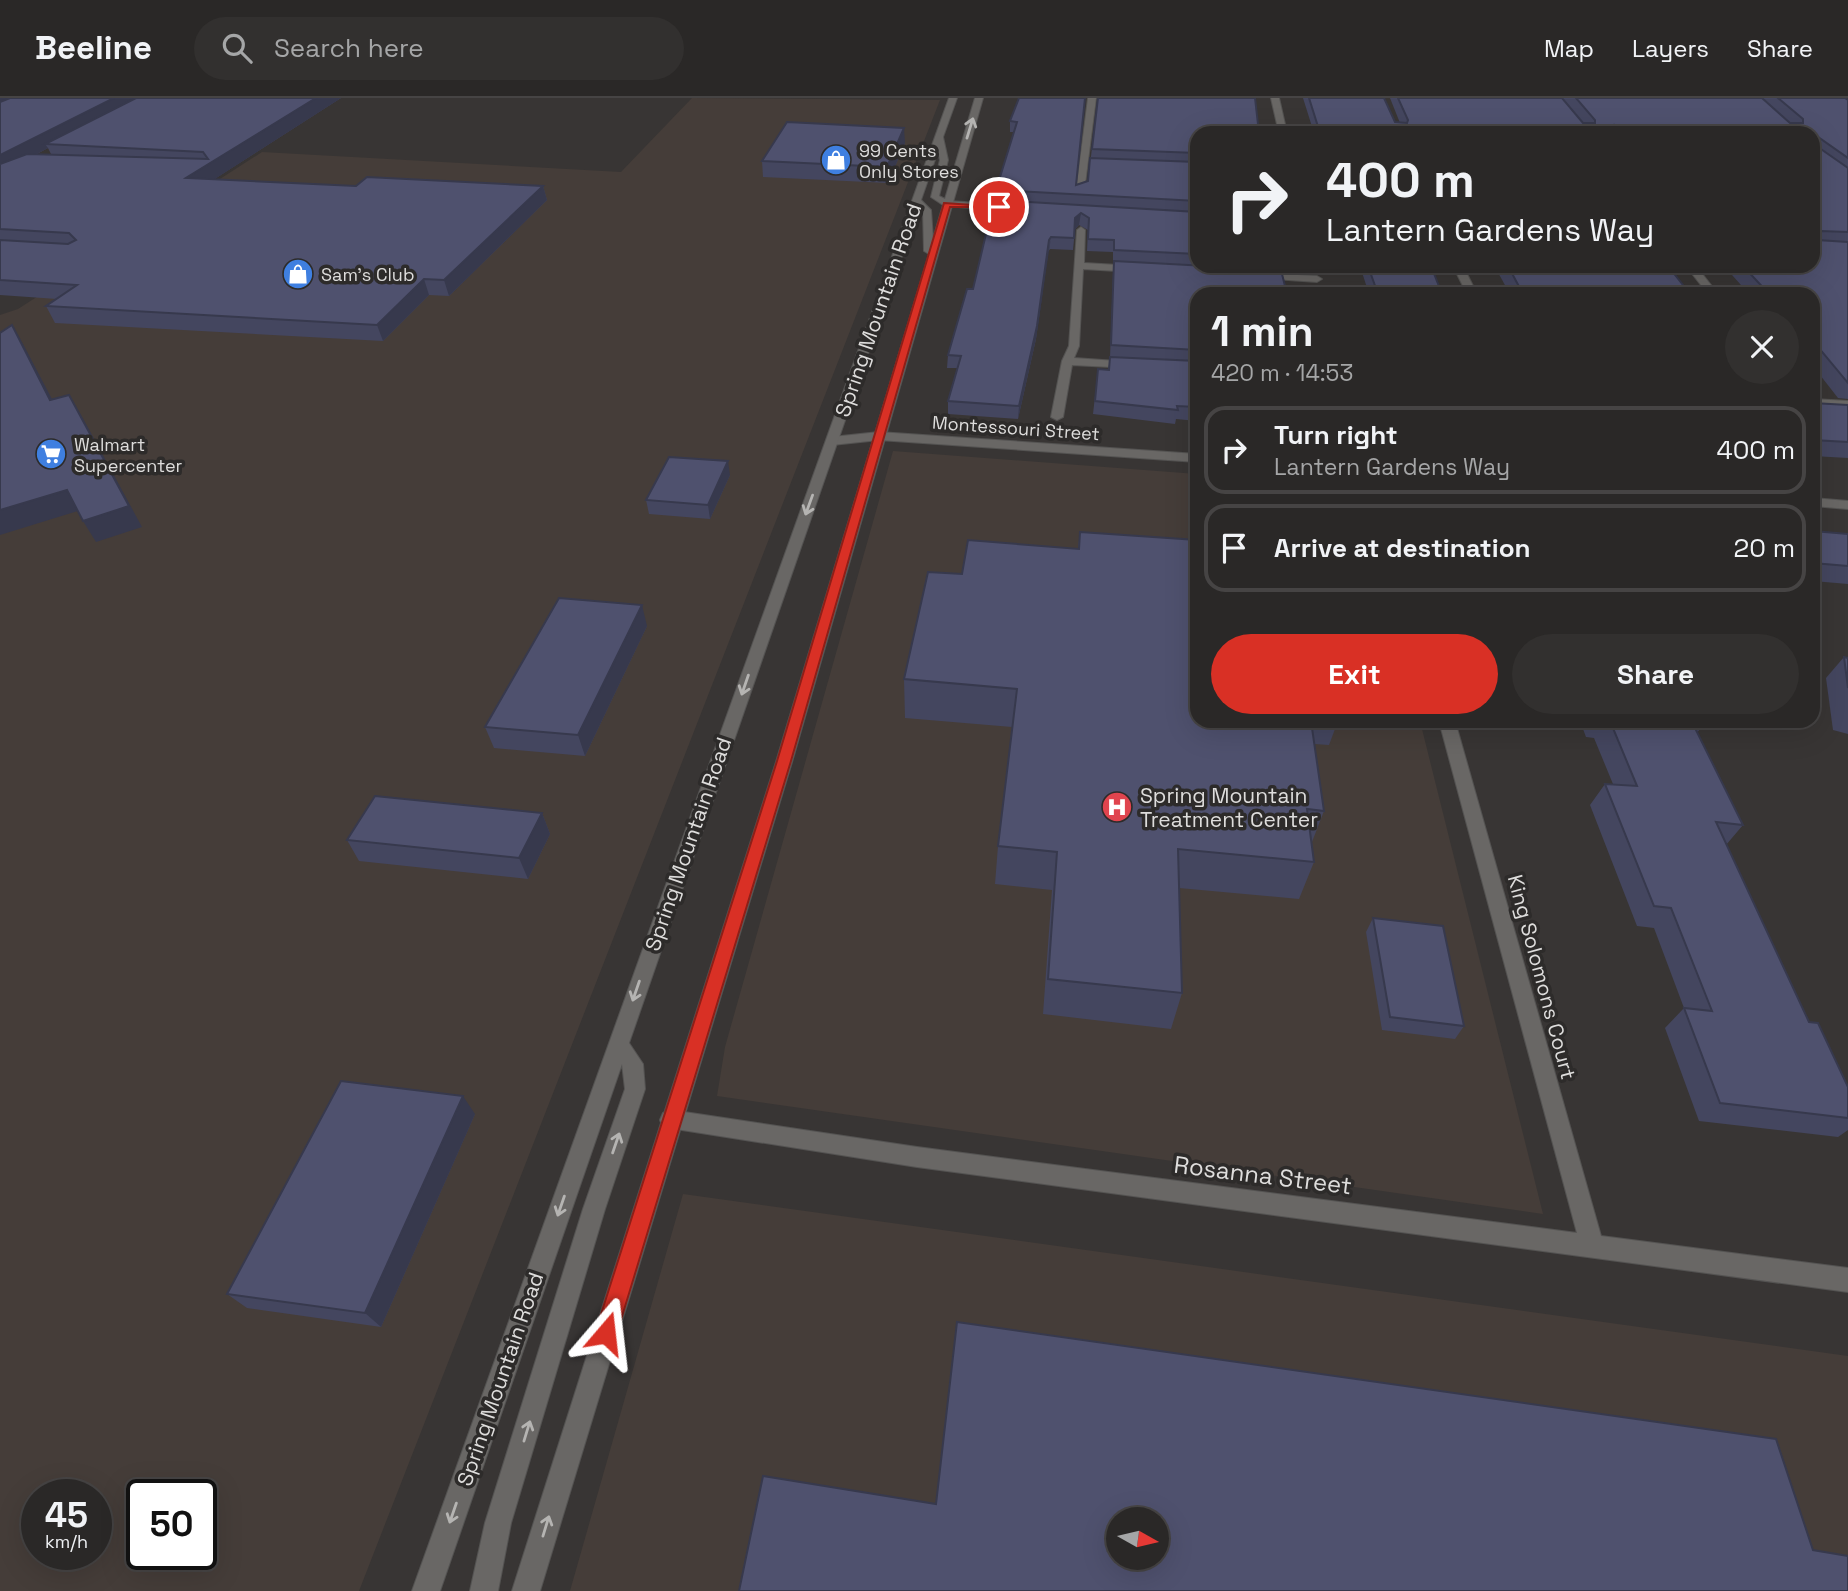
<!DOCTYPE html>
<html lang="en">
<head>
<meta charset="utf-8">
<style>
  body { margin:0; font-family:"Space Grotesk",sans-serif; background:#32302f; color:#f1f3f6; height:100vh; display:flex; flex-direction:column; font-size:26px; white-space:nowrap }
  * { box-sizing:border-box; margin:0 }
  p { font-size:23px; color:#a5a6a7 }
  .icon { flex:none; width:38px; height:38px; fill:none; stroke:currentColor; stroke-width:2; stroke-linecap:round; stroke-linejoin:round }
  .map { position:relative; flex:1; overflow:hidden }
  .side { position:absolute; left:1190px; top:189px; width:630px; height:441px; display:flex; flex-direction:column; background:#2a2827; border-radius:21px; box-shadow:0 7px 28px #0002,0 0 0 2px #464444 }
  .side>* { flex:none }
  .hud { position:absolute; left:1190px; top:28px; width:630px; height:147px; border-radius:21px; box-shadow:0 7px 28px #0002,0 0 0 2px #464444; background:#2a2827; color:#f1f3f6; overflow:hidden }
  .needle { width:46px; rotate:98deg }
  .controls { position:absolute; left:1106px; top:1409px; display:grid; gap:14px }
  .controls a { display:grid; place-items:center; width:63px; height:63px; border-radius:50%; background:#2a2827; box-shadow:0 7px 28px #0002,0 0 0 2px #464444; font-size:35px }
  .speed { position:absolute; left:21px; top:1381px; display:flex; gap:14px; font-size:35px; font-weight:700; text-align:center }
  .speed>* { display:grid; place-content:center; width:91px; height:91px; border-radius:50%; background:#2a2827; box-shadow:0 7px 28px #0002,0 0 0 2px #464444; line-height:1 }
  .speed small { font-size:18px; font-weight:400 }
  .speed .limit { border:4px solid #111; border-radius:10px; background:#fff; color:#111 }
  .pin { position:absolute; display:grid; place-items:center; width:60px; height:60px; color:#fff; margin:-30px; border:4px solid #fff; border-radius:50%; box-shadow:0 2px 7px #0007 }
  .me { position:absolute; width:77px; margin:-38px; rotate:17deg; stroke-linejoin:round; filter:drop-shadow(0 0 5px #0008) }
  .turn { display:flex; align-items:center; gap:24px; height:147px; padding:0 21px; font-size:32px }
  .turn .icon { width:91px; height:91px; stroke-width:2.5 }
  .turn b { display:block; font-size:49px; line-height:60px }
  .round { display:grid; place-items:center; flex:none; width:74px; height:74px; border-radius:37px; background:#32302f }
  .overview { display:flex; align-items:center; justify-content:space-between; height:119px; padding:0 21px }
  h1 { font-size:42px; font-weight:700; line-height:52px }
  .cta { display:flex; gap:14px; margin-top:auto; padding:14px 21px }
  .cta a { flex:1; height:80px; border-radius:42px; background:#d93025; color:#fff; font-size:28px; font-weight:700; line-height:80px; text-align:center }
  .cta a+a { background:#32302f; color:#f1f3f6 }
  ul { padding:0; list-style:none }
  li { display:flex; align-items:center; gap:21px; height:88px; margin:0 14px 10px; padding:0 7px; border:4px solid #464444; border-radius:21px }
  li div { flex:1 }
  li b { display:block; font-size:26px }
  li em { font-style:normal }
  header { display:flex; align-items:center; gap:42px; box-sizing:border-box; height:98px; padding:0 35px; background:#2a2827; border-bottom:2px solid #464444 }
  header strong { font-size:33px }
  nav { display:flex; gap:38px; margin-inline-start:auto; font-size:24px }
  .search { width:490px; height:63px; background:#32302f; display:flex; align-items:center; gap:18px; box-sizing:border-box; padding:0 24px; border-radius:38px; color:#a5a6a7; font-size:26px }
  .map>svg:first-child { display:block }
</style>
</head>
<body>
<header>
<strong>Beeline</strong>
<div class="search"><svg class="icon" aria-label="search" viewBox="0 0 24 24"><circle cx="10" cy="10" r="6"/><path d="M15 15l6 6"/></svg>Search here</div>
<nav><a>Map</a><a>Layers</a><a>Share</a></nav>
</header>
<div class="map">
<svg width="1848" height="1493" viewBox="0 0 1848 1493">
  <rect width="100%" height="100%" fill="#383534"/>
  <g fill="#453d39" fill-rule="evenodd">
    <path d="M692 0 940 2 359 1493H0V217L18 211 262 54 621 74ZM37 1396H96V1456H37ZM142 1396H201V1456H142Z"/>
    <polygon points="893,353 1197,376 1197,623 1420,623 1543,1116 717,998 725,949"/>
    <path d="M683 1096 1848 1258V1493H570ZM1118 1421H1157V1460H1118Z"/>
  </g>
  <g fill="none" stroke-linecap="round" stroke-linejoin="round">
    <g stroke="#545352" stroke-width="2">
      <g id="street">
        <polygon points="1088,0 1096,0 1084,94 1080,97 1076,94"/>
        <polygon points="1271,0 1279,0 1287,35 1279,35"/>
        <polygon points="947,103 1015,107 1019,110 1015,113 944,108"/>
        <polygon points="1081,129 1085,132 1084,165 1135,168 1140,171 1135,174 1083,171 1079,248 1074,260 1131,264 1136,267 1131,270 1072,267 1063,319 1057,322 1051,319 1062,263 1069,248 1077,132"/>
        <polygon points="1453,168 1463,168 1477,196 1467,196"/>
        <polygon points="1686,168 1696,168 1718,196 1708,196"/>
        <polygon points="1261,175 1317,178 1322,181 1317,184 1258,180 1258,176"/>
        <polygon points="1813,301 1848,303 1848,309 1813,307"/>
        <polygon points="879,334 1197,356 1197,364 879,342 832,347 826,343 832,339"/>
        <polygon points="1813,400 1848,403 1848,411 1813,408"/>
        <polygon points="1439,623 1455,623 1601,1138 1848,1170 1848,1194 917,1069 663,1029 660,1022 663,1015 671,1012 917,1049 1577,1135"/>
      </g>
    </g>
    <g stroke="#545352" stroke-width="2">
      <path id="secondary" d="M949 0H957L943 39 948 62 939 98 945 101 975 0H983L792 664 540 1493H512L776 664 929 156 924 153 923 113 919 109 629 945 643 966 645 991 605 1111 511 1425 498 1493H470L485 1425 583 1111 625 991 622 966 440 1493H412ZM938 53 940 62 931 99 943 107 933 141 931 112 921 102Z"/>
    </g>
    <use href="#street" fill="#696765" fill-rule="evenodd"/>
    <use href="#secondary" fill="#696765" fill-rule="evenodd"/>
  </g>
  <g fill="#44465f" fill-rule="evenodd">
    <path d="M0 0H341L213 82 356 88H543L547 102 449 198 429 197 383 243 55 225 46 208 57 201 0 197ZM48 50 51 56H37Z"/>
    <polygon points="1019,0 1076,87 1088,83 1098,0 1197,35 1197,168 1277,168 1276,172 1197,196 1197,323 1176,321 1175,326 1093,316 1098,271 1108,272 1110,260 1113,175 1114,164 1113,164 1113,154 1087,153 1088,132 1079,127 1075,131 1073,152 1050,151 1048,154 1036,241 1018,321 948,316 948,303 957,270 947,270 948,257 973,191 996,102 996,92 1014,34 1010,34 1010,23"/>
    <polygon points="1303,0 1384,0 1395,24 1400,25 1390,0 1845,0 1848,2 1848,301 1838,300 1813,268 1813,196 1749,196 1724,168 1813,168 1813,35 1314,35"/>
    <polygon points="905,45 888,85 763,79 762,63"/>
    <polygon points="1360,168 1431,168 1442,196 1369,196"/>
    <polygon points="1498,168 1668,168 1690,196 1510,196 1496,171"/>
    <polygon points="1813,305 1848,307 1848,360 1813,358"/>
    <polygon points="730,377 710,421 649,416 646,402"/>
    <polygon points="1813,433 1848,436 1848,486 1813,483"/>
    <polygon points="1080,434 1197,623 1338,623 1329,647 1314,646 1324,713 1312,744 1314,764 1299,801 1179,790 1182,895 1171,931 1043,916 1052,792 995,786 998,748 1012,629 905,620 904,581 962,476 1078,450"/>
    <polygon points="647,528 585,658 494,650 485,629"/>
    <polygon points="1844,559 1848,560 1848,636 1833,632 1826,580"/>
    <polygon points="1580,623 1699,623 1702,628 1697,635 1743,727 1726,747 1809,924 1848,989 1848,1032 1838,1039 1699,1023 1665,930 1684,910 1654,830 1637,828 1590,707 1605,686 1613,686 1594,640 1586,639"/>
    <polygon points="542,715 550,736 528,781 359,763 347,742"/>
    <polygon points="1373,820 1464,928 1455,941 1382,932 1366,834"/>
    <polygon points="475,1016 381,1229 247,1210 227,1196"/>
  </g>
  <g fill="#37394d">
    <polygon points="0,0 27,0 0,12"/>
    <polygon points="114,0 145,0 45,46 48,50 0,75 0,57"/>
    <polygon points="316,0 341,0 193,95 186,80"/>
    <polygon points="1614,27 1611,35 1605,35"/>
    <polygon points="904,30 905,45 888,85 887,69"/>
    <polygon points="543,88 547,102 449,198 444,182"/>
    <polygon points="1081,115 1079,127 1074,132 1075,120"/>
    <polygon points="1051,139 1036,241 1018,321 1019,308"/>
    <polygon points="424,181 429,197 383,243 377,227"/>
    <polygon points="12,227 23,246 63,322 50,302"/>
    <polygon points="69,297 81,317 142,429 96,444 83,423"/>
    <polygon points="728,363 730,377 710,421 708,407"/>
    <polygon points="67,392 81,412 0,437 0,412"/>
    <polygon points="642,507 647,528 585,658 578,637"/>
    <polygon points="542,715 550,736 528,781 519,760"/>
    <polygon points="463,998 475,1016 381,1229 365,1215"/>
  </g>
  <g fill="#4f516e" stroke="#37394d" stroke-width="2" fill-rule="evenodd">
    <polygon points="10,0 114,0 0,57 0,4"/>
    <polygon points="136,0 316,0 186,80 356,88 367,79 543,88 444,182 424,181 377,227 46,208 77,187 0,182 0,142 68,146 76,142 69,135 0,131 0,66 27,56 208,61 203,54 45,46"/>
    <polygon points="1019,0 1085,0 1076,87 1088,83 1090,60 1197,64 1197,103 996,92 1017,24 1010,23"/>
    <polygon points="1098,0 1255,0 1259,35 1197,35 1197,55 1092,51"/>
    <polygon points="1309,0 1384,0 1395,24 1407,25 1408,22 1398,0 1562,0 1583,25 1595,25 1595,22 1576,0 1762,0 1790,25 1803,25 1803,21 1778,0 1845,0 1848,2 1848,60 1818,39 1818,49 1848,70 1848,134 1821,133 1818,142 1848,144 1848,285 1813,243 1813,196 1769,196 1743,168 1813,168 1813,35 1621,35 1614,27 1605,35 1320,35"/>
    <polygon points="787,24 904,30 887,69 762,63"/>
    <polygon points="994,102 1197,114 1197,156 1114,152 1114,142 1088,141 1089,120 1081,115 1075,120 1074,140 1051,139 1049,142 1037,228 1019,308 948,303 961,258 948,257 967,191 973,191"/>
    <polygon points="1114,163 1281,172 1287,196 1197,196 1197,252 1111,247"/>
    <polygon points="1368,168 1431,168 1442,196 1378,196"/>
    <polygon points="1508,168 1668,168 1690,196 1523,196"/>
    <polygon points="12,227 50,302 69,297 129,408 83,423 67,392 0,412 0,235"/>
    <polygon points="1110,259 1197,263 1197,309 1177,308 1178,312 1095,303 1098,271 1109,272"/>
    <polygon points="1813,305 1848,307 1848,344 1813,342"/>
    <polygon points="669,359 728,363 708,407 646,402"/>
    <polygon points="1813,433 1848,436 1848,468 1813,465"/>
    <polygon points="1080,434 1197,442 1197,623 1311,623 1324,713 1307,711 1314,764 1178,751 1182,895 1048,881 1057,754 998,748 1017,591 904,581 928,474 962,476 968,442 1079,451"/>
    <polygon points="559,500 642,507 578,637 485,629"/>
    <polygon points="1844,559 1848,560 1848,590"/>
    <polygon points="1610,623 1699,623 1702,628 1694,628 1743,727 1716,724 1809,924 1818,925 1848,989 1848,1020 1720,1005 1684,910 1712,913 1671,810 1654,808 1605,686 1637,688"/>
    <polygon points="375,698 542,715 519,760 347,742"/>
    <polygon points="1373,820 1443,828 1464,928 1390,919"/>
    <polygon points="341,983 463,998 365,1215 227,1196"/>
    <path d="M957 1224 1776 1341 1813 1452 1848 1458V1493H739L763 1378 936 1406ZM1118 1421H1157V1460H1118Z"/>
  </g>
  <defs><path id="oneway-shaft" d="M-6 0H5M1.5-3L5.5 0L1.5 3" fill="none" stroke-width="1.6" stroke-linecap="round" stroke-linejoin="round" transform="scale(1.75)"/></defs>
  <g stroke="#b5b4b2">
    <use href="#oneway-shaft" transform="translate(970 30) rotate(-73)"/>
    <use href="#oneway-shaft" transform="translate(809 407) rotate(110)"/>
    <use href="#oneway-shaft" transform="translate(745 587) rotate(109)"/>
    <use href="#oneway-shaft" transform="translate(636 893) rotate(109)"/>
    <use href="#oneway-shaft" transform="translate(616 1045) rotate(-71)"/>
    <use href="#oneway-shaft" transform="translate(561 1108) rotate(109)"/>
    <use href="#oneway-shaft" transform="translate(527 1333) rotate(-73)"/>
    <use href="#oneway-shaft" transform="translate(453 1415) rotate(109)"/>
    <use href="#oneway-shaft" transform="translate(546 1428) rotate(-73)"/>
  </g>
  <polygon fill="#d93025" stroke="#8d1f18" stroke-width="2" points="944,105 1002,109 950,109 791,663 617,1235 613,1243 606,1246 598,1243 595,1235 777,663"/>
  <defs>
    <g id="shop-disc" transform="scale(1.575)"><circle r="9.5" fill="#3f7fe0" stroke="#2d2b2a"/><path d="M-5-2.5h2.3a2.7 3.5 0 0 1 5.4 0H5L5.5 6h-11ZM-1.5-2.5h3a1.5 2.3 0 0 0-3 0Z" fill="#fff"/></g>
    <g id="supermarket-disc" transform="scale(1.575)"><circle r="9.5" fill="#3f7fe0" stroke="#2d2b2a"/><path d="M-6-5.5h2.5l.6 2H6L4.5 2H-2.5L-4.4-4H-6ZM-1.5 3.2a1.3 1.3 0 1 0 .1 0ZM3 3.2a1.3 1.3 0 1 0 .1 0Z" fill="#fff"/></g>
    <g id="hospital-disc" transform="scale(1.575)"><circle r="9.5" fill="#e0444e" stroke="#2d2b2a"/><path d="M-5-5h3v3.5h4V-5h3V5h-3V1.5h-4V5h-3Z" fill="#fff"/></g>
  </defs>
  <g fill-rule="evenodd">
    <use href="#shop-disc" x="836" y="62"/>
    <use href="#shop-disc" x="298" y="176"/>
    <use href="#supermarket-disc" x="51" y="356"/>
    <use href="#hospital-disc" x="1117" y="709"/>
  </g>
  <g text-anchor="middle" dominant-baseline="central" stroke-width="7" stroke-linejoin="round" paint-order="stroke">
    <g font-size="18" fill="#dedddc" stroke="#2d2b2a" text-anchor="start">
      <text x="859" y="52">99 Cents<tspan x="859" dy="21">Only Stores</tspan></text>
      <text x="321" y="176">Sam's Club</text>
      <text x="74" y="346">Walmart<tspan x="74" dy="21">Supercenter</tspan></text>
    </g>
    <g font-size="18" fill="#dedddc" stroke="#2d2b2a">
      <text transform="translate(1016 330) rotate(4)">Montessouri Street</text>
    </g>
    <g font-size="21" fill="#dedddc" stroke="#2d2b2a">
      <text transform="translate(878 212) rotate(-71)">Spring Mountain Road</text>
      <text transform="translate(688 746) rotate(-71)">Spring Mountain Road</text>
      <text transform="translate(1542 879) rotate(75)">King Solomons Court</text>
      <text transform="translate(500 1281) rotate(-71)">Spring Mountain Road</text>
    </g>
    <g font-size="21" fill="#dedddc" stroke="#2d2b2a" text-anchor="start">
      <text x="1140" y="697">Spring Mountain<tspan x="1140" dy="24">Treatment Center</tspan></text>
    </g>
    <g font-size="24" fill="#dedddc" stroke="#2d2b2a">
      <text transform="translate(1263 1077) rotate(7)">Rosanna Street</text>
    </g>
  </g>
</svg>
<div class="controls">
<a><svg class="needle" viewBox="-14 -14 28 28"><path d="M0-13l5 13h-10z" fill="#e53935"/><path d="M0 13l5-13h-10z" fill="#a5a6a7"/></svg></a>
</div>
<div class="speed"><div>45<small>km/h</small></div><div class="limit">50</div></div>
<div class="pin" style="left:999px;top:109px;background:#d93025"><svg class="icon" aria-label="arrive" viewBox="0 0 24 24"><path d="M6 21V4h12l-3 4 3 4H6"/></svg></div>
<svg class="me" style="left:606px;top:1235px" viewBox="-20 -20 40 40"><path d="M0-17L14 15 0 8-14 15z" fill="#d93025" stroke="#fff" stroke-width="4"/></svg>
<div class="hud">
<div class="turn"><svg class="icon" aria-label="right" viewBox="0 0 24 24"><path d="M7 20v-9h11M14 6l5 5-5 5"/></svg><div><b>400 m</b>Lantern Gardens Way</div></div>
</div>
<section class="side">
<div class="overview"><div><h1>1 min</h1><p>420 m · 14:53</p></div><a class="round"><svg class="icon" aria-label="close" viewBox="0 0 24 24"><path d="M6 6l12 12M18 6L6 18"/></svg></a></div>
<ul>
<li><svg class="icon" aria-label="right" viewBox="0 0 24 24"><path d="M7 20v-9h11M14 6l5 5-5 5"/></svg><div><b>Turn right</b><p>Lantern Gardens Way</p></div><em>400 m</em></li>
<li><svg class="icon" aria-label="arrive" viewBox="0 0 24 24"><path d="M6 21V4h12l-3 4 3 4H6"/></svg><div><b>Arrive at destination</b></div><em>20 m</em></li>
</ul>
<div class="cta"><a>Exit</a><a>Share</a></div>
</section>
</div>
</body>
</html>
